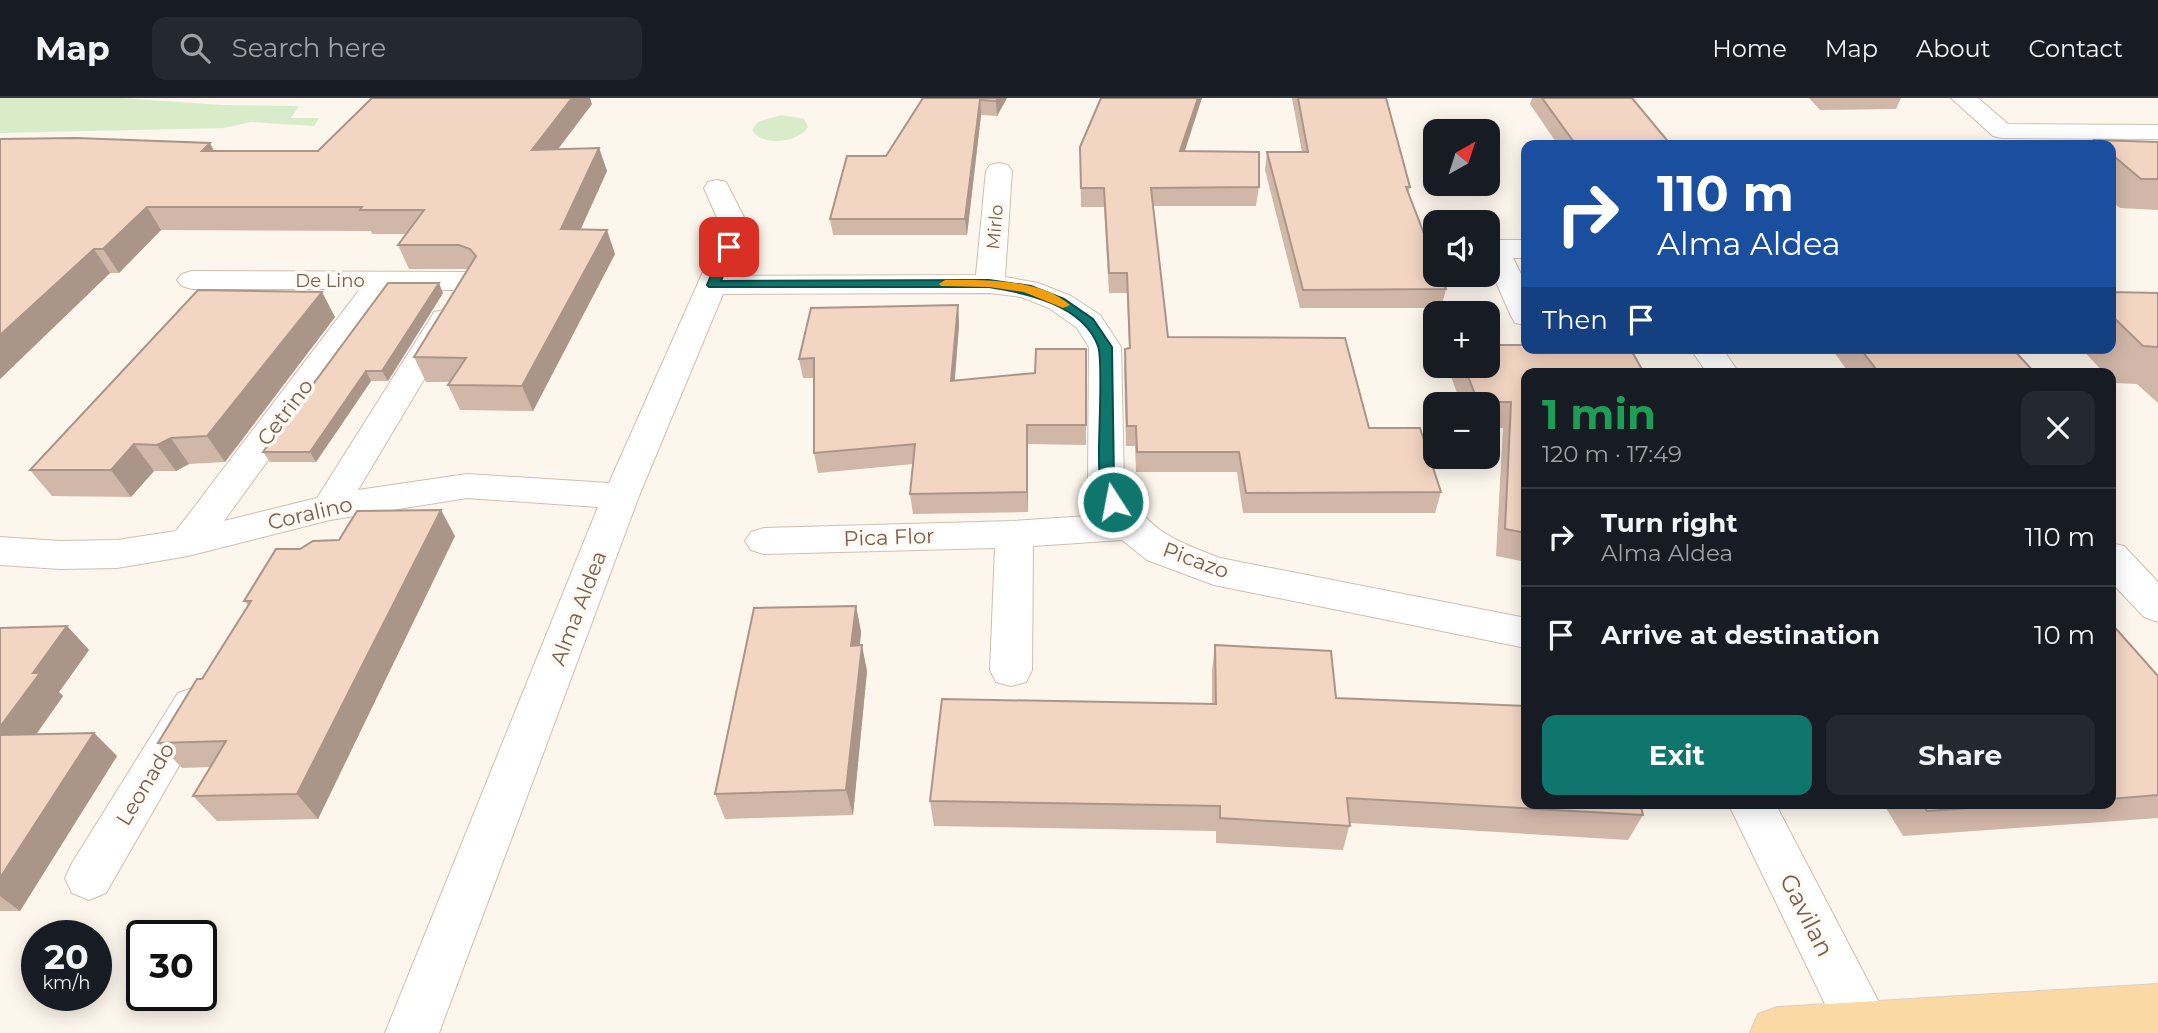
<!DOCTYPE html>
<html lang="en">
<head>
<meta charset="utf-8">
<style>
  body { margin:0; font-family:Montserrat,sans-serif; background:#242831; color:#f1f3f6; height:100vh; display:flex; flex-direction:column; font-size:26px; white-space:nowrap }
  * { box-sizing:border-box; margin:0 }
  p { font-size:23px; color:#9ea1a6 }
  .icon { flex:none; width:38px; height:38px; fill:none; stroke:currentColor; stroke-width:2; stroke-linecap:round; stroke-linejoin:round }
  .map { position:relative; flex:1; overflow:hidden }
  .details { position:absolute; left:1521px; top:270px; width:595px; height:441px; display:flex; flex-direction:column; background:#171b24; border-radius:14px; box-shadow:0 4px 18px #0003 }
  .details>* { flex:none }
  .banner { position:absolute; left:1521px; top:42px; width:595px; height:214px; border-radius:14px; box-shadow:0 4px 18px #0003; background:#1a4fa0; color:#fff; overflow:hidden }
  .needle { width:46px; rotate:39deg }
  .fabs { position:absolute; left:1423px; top:21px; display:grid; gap:14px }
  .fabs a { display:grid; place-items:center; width:77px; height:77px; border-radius:14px; background:#171b24; box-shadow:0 4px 18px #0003; font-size:35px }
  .speed { position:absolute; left:21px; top:822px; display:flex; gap:14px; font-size:35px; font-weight:700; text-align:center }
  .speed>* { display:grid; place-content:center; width:91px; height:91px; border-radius:50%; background:#171b24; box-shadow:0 4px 18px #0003; line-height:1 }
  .speed small { font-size:18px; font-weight:400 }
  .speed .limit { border:4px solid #111; border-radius:10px; background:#fff; color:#111 }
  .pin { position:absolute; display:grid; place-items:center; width:60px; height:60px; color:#fff; margin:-30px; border-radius:14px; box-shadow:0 4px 10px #0006 }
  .me { position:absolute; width:77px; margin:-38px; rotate:349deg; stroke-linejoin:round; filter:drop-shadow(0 0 5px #0008) }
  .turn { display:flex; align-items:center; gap:24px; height:147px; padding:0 21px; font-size:32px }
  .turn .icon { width:91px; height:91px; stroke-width:2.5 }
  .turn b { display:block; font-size:49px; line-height:60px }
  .then { display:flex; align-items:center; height:66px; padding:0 21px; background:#0003; gap:14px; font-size:26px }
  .round { display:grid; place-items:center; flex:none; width:74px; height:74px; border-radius:14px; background:#242831 }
  .headline { display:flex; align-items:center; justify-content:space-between; height:119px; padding:0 21px }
  h1 { font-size:42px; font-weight:700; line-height:52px; color:#1e9e55 }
  .button { display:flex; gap:14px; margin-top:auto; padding:14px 21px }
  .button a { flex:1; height:80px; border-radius:14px; background:#0f766e; color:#fff; font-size:28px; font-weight:700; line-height:80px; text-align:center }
  .button a+a { background:#242831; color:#f1f3f6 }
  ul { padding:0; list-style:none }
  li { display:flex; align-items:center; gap:21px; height:98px; padding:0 21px; border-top:2px solid #363941 }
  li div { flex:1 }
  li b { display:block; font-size:26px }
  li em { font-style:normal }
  header { display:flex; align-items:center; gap:42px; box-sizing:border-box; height:98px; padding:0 35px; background:#171b24; border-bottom:2px solid #363941 }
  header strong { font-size:33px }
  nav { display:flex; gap:38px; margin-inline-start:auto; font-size:24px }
  .search { width:490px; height:63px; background:#242831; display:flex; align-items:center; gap:18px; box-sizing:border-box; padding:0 24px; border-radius:14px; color:#9ea1a6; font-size:26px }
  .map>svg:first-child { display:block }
</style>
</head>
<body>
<header>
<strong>Map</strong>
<div class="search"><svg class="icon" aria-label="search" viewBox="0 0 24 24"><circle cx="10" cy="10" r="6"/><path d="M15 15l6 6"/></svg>Search here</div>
<nav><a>Home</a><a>Map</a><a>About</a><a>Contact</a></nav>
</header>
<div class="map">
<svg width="2158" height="935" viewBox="0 0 2158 935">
  <rect width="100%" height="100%" fill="#fdf6ec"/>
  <g fill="#d8ecc9">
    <polygon points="0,0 122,0 221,7 299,8 291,20 319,20 314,28 251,24 224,30 0,35"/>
    <path d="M781 17 804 21 808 29C798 45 763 49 752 32L758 24Z"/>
  </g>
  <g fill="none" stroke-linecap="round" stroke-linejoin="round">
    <g stroke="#d1beb0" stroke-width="2">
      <g id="minor">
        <polygon points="1951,0 1978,0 2008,26 2158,27 2158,41 2002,40 1993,38"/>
        <path d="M999 65 1008 67 1012 73 1005 179 1038 185 1071 198 1100 217 1121 249 1124 383C1141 431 1176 443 1220 460L1526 520V550L1214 487 1147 462 1122 442 1033 448 1032 572 1026 584 1011 588 996 584 990 572 995 450 764 456 751 452 745 443 751 434 764 430 1014 423 1103 417 1095 404 1088 383 1089 249 1077 230 1049 210 1021 199 990 195 723 196 639 398 439 935H385L598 409 467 400 330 422 188 458 117 470 60 471 0 467V439L60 443 117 442 176 433 360 191H192L182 188 177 182 182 176 192 173 468 174 478 177 483 183 478 189 468 192H391L224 423 317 400 430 221 434 214 445 212 456 214 460 221 358 392 467 376 609 385 722 131 704 90 708 84 717 82 726 84 750 131 730 178 976 177 986 73 990 67Z"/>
        <polygon points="1495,142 1526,142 1526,160 1513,160 1526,186 1526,227 1515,225 1511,218 1488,166 1488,144"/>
        <polygon points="1690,250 1722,250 1739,275 1707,275"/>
        <polygon points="2110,445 2124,448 2158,484 2158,524 2144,519 2110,483"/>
        <polygon points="193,590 208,595 214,607 106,795 89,802 72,795 65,780 72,765 178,595"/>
        <polygon points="1728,705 1775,705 1882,910 1889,928 1887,935 1839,935"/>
      </g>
    </g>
    <g stroke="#dad1cd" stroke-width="2">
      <polygon id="major" points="2158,886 2158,935 1750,935 1758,916 1777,909"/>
    </g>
    <use href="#minor" fill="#fff" fill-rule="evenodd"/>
    <use href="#major" fill="#fbd9a5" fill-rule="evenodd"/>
  </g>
  <g fill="#d1b7a8">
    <polygon points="923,0 1007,0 997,18 981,17 967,137 833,137 830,121 886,58"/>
    <polygon points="1292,0 1386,0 1410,89 1408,96 1446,191 1441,210 1300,210 1265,72 1267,54 1302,54"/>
    <polygon points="1532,0 1632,0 1671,47 1558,47 1530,6"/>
    <polygon points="1809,0 1901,0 1896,11 1820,12"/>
    <polygon points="592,6 558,51 599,50 607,73 580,132 615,156 533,313 460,312 448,287 450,284 426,284 414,259 468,171 409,171 398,147 406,136 372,136 371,133 161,132 119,175 110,175 0,281 0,41 214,53 318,53"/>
    <polygon points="2095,42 2158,44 2158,112 2120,110 2110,102 2110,47 2091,47"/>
    <polygon points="1080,49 1185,53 1259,89 1256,108 1153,108 1168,239 1369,330 1441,394 1435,415 1243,415 1237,374 1136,374 1135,348 1126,348 1124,270 1125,251 1129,250 1127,195 1109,195 1104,109 1081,109"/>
    <polygon points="2110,194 2158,195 2158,305 2137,286 2114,285 2110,282 2110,275 2104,275 2081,250 2110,250"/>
    <polygon points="443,195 388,283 371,283 316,364 270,364 263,354"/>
    <polygon points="958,207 959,227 955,282 1035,275 1086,251 1086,347 1028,346 1028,414 913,416 910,396 913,366 818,375 814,355 814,280 803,280 799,261"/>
    <polygon points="335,219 225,364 189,366 176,373 154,373 131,399 52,398 30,372"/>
    <polygon points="1831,250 2012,250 2035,275 1849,275"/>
    <polygon points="1451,268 1488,268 1526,275 1526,464 1496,458 1503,330 1488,330 1488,306 1461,306 1449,273"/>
    <polygon points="455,438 318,721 217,723 193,698 210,669 182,670 158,645 202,581 248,507 244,503 300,451"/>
    <polygon points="856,508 861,534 860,547 867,573 853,717 725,721 715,696"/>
    <polygon points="2110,524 2158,578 2158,720 1903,738 1883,705 2110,705"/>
    <polygon points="67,528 89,552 59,594 63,598 36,637 94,635 117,658 20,813 0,813 0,530"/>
    <polygon points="1215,547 1336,600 1643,717 1628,742 1350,725 1343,752 1216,745 1216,733 934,728 930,703 1212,606 1212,573"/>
  </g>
  <g fill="#aa9588">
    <polygon points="572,0 590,0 592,6 540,75 532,52"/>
    <polygon points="998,0 1007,0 997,18 996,3"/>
    <polygon points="1198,0 1202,0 1179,71 1180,53"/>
    <polygon points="980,2 981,17 967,137 965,121"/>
    <polygon points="210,45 222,68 202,53"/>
    <polygon points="599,50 607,73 570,155 561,131"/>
    <polygon points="147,109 161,132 119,175 103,151"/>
    <polygon points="607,132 615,156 533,313 522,288"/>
    <polygon points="94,151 110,175 0,281 0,237"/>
    <polygon points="439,185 443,195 388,283 382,273"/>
    <polygon points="322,194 335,219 225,364 207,338"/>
    <polygon points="958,207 959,227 953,302 951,283"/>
    <polygon points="366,273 371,283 316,364 310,354"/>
    <polygon points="1027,327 1028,346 1028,414 1027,394"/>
    <polygon points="171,340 189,366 176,373 157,347"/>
    <polygon points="134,346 154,373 131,399 111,372"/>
    <polygon points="441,412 455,438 318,721 297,696"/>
    <polygon points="856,508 861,534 857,574 851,548"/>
    <polygon points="67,528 89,552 59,594 63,598 19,660 0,643 0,629 33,575"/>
    <polygon points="862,547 867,573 853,717 846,692"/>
    <polygon points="94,635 117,658 20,813 0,798 0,780"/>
  </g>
  <g fill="#f3d5c3" stroke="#aa9588" stroke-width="2">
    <polygon points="372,0 572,0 532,52 599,50 561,131 607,132 522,288 448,287 466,260 414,259 476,158 470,151 459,147 398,147 424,112 360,112 362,109 147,109 103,151 94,151 0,237 0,41 76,40 210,45 202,53 318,53"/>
    <polygon points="923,0 998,0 996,3 980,2 965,121 830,121 847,58 886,58"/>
    <polygon points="1101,0 1198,0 1180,53 1259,54 1259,89 1151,90 1168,239 1345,240 1369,330 1420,330 1441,394 1246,395 1239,354 1137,354 1136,328 1127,328 1125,251 1130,250 1127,175 1109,175 1104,90 1081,90 1080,49"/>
    <polygon points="1298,0 1386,0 1410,89 1406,89 1435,164 1435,177 1440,177 1446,191 1303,192 1267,54 1308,54"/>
    <polygon points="1542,0 1632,0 1671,47 1576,47"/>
    <polygon points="2095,42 2158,44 2158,81 2141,81 2110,55 2110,47 2101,47"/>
    <polygon points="388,185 439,185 382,273 366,273 310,354 263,354"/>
    <polygon points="198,192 322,194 207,338 171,340 157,347 134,346 111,372 30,372"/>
    <polygon points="2110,194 2158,195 2158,249 2143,248 2110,216"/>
    <polygon points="958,207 951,283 1035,275 1036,251 1086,251 1086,327 1027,327 1027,394 910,396 915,346 814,355 814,260 799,261 811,210"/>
    <polygon points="1488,247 1526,247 1526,250 1630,250 1644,275 1526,275 1526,435 1505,431 1511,304 1478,304 1464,268 1488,268"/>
    <polygon points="1860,250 2012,250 2035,275 1879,275"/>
    <polygon points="441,412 297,696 193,698 226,643 158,645 197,581 202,581 251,503 244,503 276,451 300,451 313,443 339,442 357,413"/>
    <polygon points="856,508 851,548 862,547 846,692 715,696 754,510"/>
    <polygon points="2110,524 2158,578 2158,697 2110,701"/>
    <polygon points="67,528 33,575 40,575 0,629 0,530"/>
    <polygon points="1215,547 1331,553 1336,600 1526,608 1526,705 1640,705 1643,717 1347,700 1350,728 1220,720 1220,708 930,703 942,601 1216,606"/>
    <polygon points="94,635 0,780 0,637"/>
    <polygon points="1922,705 2041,705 1927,713"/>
  </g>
  <path fill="#0f766e" stroke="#0a4d48" stroke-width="2" d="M729 146 735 149 721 183 989 182 1031 188 1064 201 1093 221 1112 249 1114 383 1121 404 1118 408H1108C1098 389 1099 370 1099 350 1099 331 1103 261 1098 248 1083 207 1027 195 989 189H709L707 187 723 149Z"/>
  <path fill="#f59e0b" d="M945 182C982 182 1040 180 1070 207L1063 210 1024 194 989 189 941 188 939 186Z"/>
  <g text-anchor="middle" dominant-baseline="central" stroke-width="7" stroke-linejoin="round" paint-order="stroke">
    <g font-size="18" fill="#7a5c4d" stroke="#fffaf3">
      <text transform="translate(995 129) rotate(-85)">Mirlo</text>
      <text x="330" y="183">De Lino</text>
    </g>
    <g font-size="21" fill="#7a5c4d" stroke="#fffaf3">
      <text transform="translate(285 314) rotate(-53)">Cetrino</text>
      <text transform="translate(310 415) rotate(-13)">Coralino</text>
      <text transform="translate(889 439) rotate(-2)">Pica Flor</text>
      <text transform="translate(1196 462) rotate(20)">Picazo</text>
      <text transform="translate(578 510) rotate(-69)">Alma Aldea</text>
      <text transform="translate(145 686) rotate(-59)">Leonado</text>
    </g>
    <g font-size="24" fill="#7a5c4d" stroke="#fffaf3">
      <text transform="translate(1807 817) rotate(63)">Gavilan</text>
    </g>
  </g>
</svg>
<div class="fabs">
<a><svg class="needle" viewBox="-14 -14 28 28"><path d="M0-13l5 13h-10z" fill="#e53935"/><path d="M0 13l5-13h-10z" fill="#9ea1a6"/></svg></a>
<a><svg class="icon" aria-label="sound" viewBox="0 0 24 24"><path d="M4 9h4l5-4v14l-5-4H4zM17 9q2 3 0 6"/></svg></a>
<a>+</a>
<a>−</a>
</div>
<div class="speed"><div>20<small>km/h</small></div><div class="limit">30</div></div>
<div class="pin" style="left:729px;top:149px;background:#d93025"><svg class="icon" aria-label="arrive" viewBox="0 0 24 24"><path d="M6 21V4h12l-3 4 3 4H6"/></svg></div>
<svg class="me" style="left:1113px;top:404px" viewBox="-20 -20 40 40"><circle r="17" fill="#0f766e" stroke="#fff" stroke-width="3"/><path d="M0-11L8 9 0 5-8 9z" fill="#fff"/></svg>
<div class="banner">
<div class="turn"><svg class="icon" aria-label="right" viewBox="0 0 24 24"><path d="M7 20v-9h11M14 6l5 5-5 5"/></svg><div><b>110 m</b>Alma Aldea</div></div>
<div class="then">Then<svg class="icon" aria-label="arrive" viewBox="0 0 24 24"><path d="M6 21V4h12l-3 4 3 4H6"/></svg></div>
</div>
<section class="details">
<div class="headline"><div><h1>1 min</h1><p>120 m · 17:49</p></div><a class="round"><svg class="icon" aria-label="close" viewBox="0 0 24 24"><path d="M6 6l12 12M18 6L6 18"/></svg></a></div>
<ul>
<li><svg class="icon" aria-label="right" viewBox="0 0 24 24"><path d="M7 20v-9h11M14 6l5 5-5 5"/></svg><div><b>Turn right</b><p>Alma Aldea</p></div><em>110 m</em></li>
<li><svg class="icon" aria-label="arrive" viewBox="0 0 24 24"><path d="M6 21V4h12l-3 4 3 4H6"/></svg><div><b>Arrive at destination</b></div><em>10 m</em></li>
</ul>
<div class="button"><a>Exit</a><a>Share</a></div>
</section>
</div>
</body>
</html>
